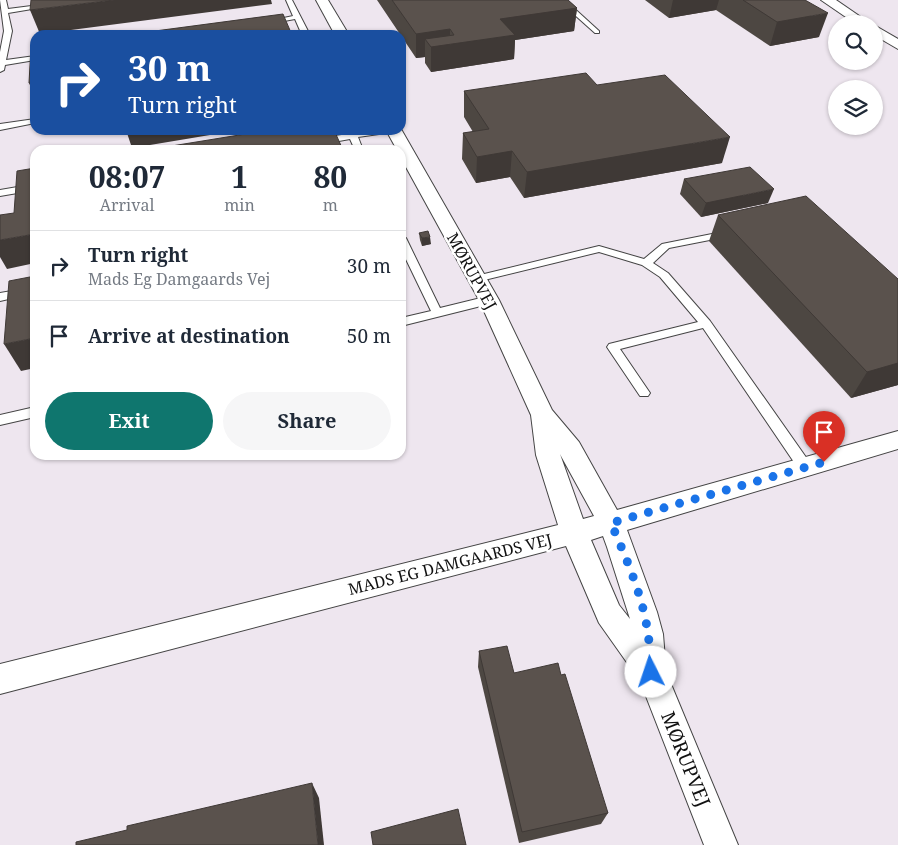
<!DOCTYPE html>
<html lang="en">
<head>
<meta charset="utf-8">
<style>
  body { margin:0; font-family:"Noto Serif",serif; background:#f6f6f7; color:#1f2937; height:100vh; display:flex; flex-direction:column; font-size:19px; white-space:nowrap }
  * { box-sizing:border-box; margin:0 }
  p { font-size:16px; color:#747a83 }
  .icon { flex:none; width:28px; height:28px; fill:none; stroke:currentColor; stroke-width:2; stroke-linecap:round; stroke-linejoin:round }
  .map { position:relative; flex:1; overflow:hidden }
  .panel { position:absolute; left:30px; top:145px; width:376px; height:315px; display:flex; flex-direction:column; background:#fff; border-radius:15px; box-shadow:0 1px 4px #0004 }
  .panel>* { flex:none }
  .guide { position:absolute; left:30px; top:30px; width:376px; height:105px; border-radius:15px; box-shadow:0 1px 4px #0004; background:#1a4fa0; color:#fff; overflow:hidden }
  .controls { position:absolute; left:828px; top:15px; display:grid; gap:10px }
  .controls a { display:grid; place-items:center; width:55px; height:55px; border-radius:50%; background:#fff; box-shadow:0 1px 4px #0004; font-size:25px }
  .pin { position:absolute; display:grid; place-items:center; width:42px; height:42px; color:#fff; margin:-51px -21px; border-radius:50% 50% 50% 0; rotate:-45deg; box-shadow:0 0 5px #0007 }
  .pin .icon { rotate:45deg }
  .me { position:absolute; width:55px; margin:-28px; rotate:356deg; stroke-linejoin:round; filter:drop-shadow(0 0 4px #0008) }
  .turn { display:flex; align-items:center; gap:18px; height:105px; padding:0 15px; font-size:22px }
  .turn .icon { width:65px; height:65px; stroke-width:2.5 }
  .turn b { display:block; font-size:35px; line-height:42px }
  .eta { display:flex; justify-content:space-evenly; align-items:center; height:85px; text-align:center }
  .eta b { font-size:30px; font-weight:700; line-height:35px }
  .action { display:flex; gap:10px; margin-top:auto; padding:10px 15px }
  .action a { flex:1; height:58px; border-radius:30px; background:#0f766e; color:#fff; font-size:20px; font-weight:700; line-height:58px; text-align:center }
  .action a+a { background:#f6f6f7; color:#1f2937 }
  ul { padding:0; list-style:none }
  li { display:flex; align-items:center; gap:15px; height:70px; padding:0 15px; border-top:1px solid #e0e1e3 }
  li div { flex:1 }
  li b { display:block; font-size:19px }
  li em { font-style:normal }
  .map>svg:first-child { display:block }
</style>
</head>
<body>
<div class="map">
<svg width="898" height="845" viewBox="0 0 898 845">
  <rect width="100%" height="100%" fill="#fffdf5"/>
  <path fill="#eee6ef" fill-rule="evenodd" d="M0 0H898V845H0ZM836 24H874V61H836ZM35 35H401V130H35ZM836 89H874V126H836ZM35 150H401V455H35Z"/>
  <g fill="none" stroke-linecap="round" stroke-linejoin="round">
    <g stroke="#444" stroke-width="2">
      <g id="service">
        <polygon points="0,0 6,0 8,9 47,4 50,6 8,13 12,31 6,60 35,56 35,60 5,65 4,70 0,72 0,52 4,31"/>
        <polygon points="286,0 292,0 310,35 302,35 295,19 268,24 265,22 293,16"/>
        <polygon points="558,0 565,0 599,31 599,33 595,33"/>
        <polygon points="35,119 35,123 0,130 0,124"/>
        <polygon points="346,130 354,130 355,133 390,130 386,133 358,137 363,150 355,150 350,139 322,144 318,141 322,138 348,134"/>
        <polygon points="35,184 35,190 0,196 0,190"/>
        <polygon points="727,231 730,232 730,236 669,248 653,263 668,273 710,321 810,463 812,467 810,471 805,472 800,471 703,328 620,349 650,393 648,396 640,396 609,350 607,347 609,344 698,322 660,277 642,265 599,252 476,282 471,279 476,276 599,246 644,259 662,244"/>
        <polygon points="401,235 406,238 440,308 489,296 493,297 494,300 493,303 401,326 401,318 431,311 401,249"/>
        <polygon points="35,287 35,293 0,301 0,293"/>
        <polygon points="35,407 35,417 0,425 0,415"/>
      </g>
    </g>
    <g stroke="#444" stroke-width="2">
      <g id="minor">
        <polygon points="316,0 328,0 349,35 335,35"/>
        <polygon points="821,0 836,0 871,24 856,24"/>
        <polygon points="874,25 898,39 898,49 874,35"/>
        <path d="M401 129 499 300 552 410 579 442 617 510 898 431V449L627 530 657 612 663 634 666 672 738 845H704L640 681 599 623 566 546 0 694V664L558 525 536 455 531 415 479 300 401 158V150H397L386 130ZM560 454 561 456 594 516 583 519ZM603 536 607 547 630 619 619 605 591 540Z"/>
      </g>
    </g>
    <use href="#service" fill="#fff" fill-rule="evenodd"/>
    <use href="#minor" fill="#fff" fill-rule="evenodd"/>
  </g>
  <g fill="#4d4742">
    <polygon points="377,0 568,0 577,8 574,31 515,40 514,59 431,72 425,63 425,57 416,58"/>
    <polygon points="645,0 805,0 819,37 770,46 716,10 669,18"/>
    <polygon points="597,85 722,163 524,198 510,177 476,183 462,159 463,133 473,132 464,117 464,91"/>
    <polygon points="684,179 768,203 701,217 680,194"/>
    <polygon points="718,215 898,279 898,385 851,398 709,241"/>
    <polygon points="419,233 431,244 422,246 420,240"/>
    <polygon points="479,651 514,673 608,813 601,824 519,843 478,667"/>
  </g>
  <g fill="#3f3936">
    <polygon points="114,0 271,0 272,4 40,34 30,10"/>
    <polygon points="673,0 719,0 716,10 669,18"/>
    <polygon points="577,8 574,31 515,40 514,59 431,72 431,47 425,39 425,57 416,58 416,34 450,29 450,45 500,19"/>
    <polygon points="828,13 819,37 770,46 777,22"/>
    <polygon points="29,83 35,83 35,97"/>
    <polygon points="126,130 240,130 132,148"/>
    <polygon points="730,137 722,163 524,198 527,172"/>
    <polygon points="512,151 510,177 476,183 477,157"/>
    <polygon points="774,189 768,203 701,217 706,203"/>
    <polygon points="35,234 35,263 7,269 0,257 0,240"/>
    <polygon points="430,237 431,244 422,246 422,238"/>
    <polygon points="35,338 35,368 21,371 4,344"/>
    <polygon points="898,363 898,385 851,398 867,372"/>
    <polygon points="312,783 319,798 324,845 318,845"/>
  </g>
  <g fill="#5a524d" stroke="#3f3936">
    <polygon points="31,0 114,0 30,10"/>
    <polygon points="392,0 568,0 577,8 500,19 515,35 431,47 425,39 454,35 450,29 416,34"/>
    <polygon points="743,0 805,0 828,13 777,22"/>
    <polygon points="283,14 292,35 125,35"/>
    <polygon points="31,47 35,47 35,83 29,83"/>
    <polygon points="586,73 597,85 665,75 730,137 527,172 512,151 477,157 463,133 489,129 464,91"/>
    <polygon points="270,130 334,130 343,150 147,150"/>
    <polygon points="750,167 774,189 706,203 684,179"/>
    <polygon points="35,168 35,234 0,240 0,215 14,213 17,171"/>
    <polygon points="806,196 898,279 898,363 867,372 718,215"/>
    <polygon points="428,231 430,237 422,238 419,233"/>
    <polygon points="35,276 35,338 4,344 9,281"/>
    <polygon points="507,646 514,673 558,663 561,675 565,674 608,813 522,832 479,651"/>
    <polygon points="312,783 318,845 76,845 76,842 127,830 127,826"/>
    <polygon points="458,809 466,845 373,845 371,832"/>
  </g>
  <g fill="none" stroke-linecap="round" stroke-linejoin="round">
    <path stroke="#1a73e8" stroke-width="9" stroke-dasharray="0 16.2" d="M651 672C650 660 650 646 648 634 643 596 626 558 611 523L824 462"/>
  </g>
  <g text-anchor="middle" dominant-baseline="central" stroke-width="5" stroke-linejoin="round" paint-order="stroke">
    <g font-size="16" fill="#111" stroke="#fff">
      <text transform="translate(472 271) rotate(61)">MØRUPVEJ</text>
      <text transform="translate(450 564) rotate(-14)">MADS EG DAMGAARDS VEJ</text>
    </g>
    <g font-size="19" fill="#111" stroke="#fff">
      <text transform="translate(686 759) rotate(68)">MØRUPVEJ</text>
    </g>
  </g>
</svg>
<div class="controls">
<a><svg class="icon" aria-label="search" viewBox="0 0 24 24"><circle cx="10" cy="10" r="6"/><path d="M15 15l6 6"/></svg></a>
<a><svg class="icon" aria-label="layers" viewBox="0 0 24 24"><path d="M12 4l9 5-9 5-9-5zM3 14l9 5 9-5"/></svg></a>
</div>
<div class="pin" style="left:824px;top:462px;background:#d93025"><svg class="icon" aria-label="arrive" viewBox="0 0 24 24"><path d="M6 21V4h12l-3 4 3 4H6"/></svg></div>
<svg class="me" style="left:651px;top:672px" viewBox="-20 -20 40 40"><circle r="19" fill="#fff"/><path d="M0-13L10 11 0 6-10 11z" fill="#1a73e8"/></svg>
<div class="guide">
<div class="turn"><svg class="icon" aria-label="right" viewBox="0 0 24 24"><path d="M7 20v-9h11M14 6l5 5-5 5"/></svg><div><b>30 m</b>Turn right</div></div>
</div>
<section class="panel">
<div class="eta">
<div><b>08:07</b><p>Arrival</p></div>
<div><b>1</b><p>min</p></div>
<div><b>80</b><p>m</p></div>
</div>
<ul>
<li><svg class="icon" aria-label="right" viewBox="0 0 24 24"><path d="M7 20v-9h11M14 6l5 5-5 5"/></svg><div><b>Turn right</b><p>Mads Eg Damgaards Vej</p></div><em>30 m</em></li>
<li><svg class="icon" aria-label="arrive" viewBox="0 0 24 24"><path d="M6 21V4h12l-3 4 3 4H6"/></svg><div><b>Arrive at destination</b></div><em>50 m</em></li>
</ul>
<div class="action"><a>Exit</a><a>Share</a></div>
</section>
</div>
</body>
</html>
